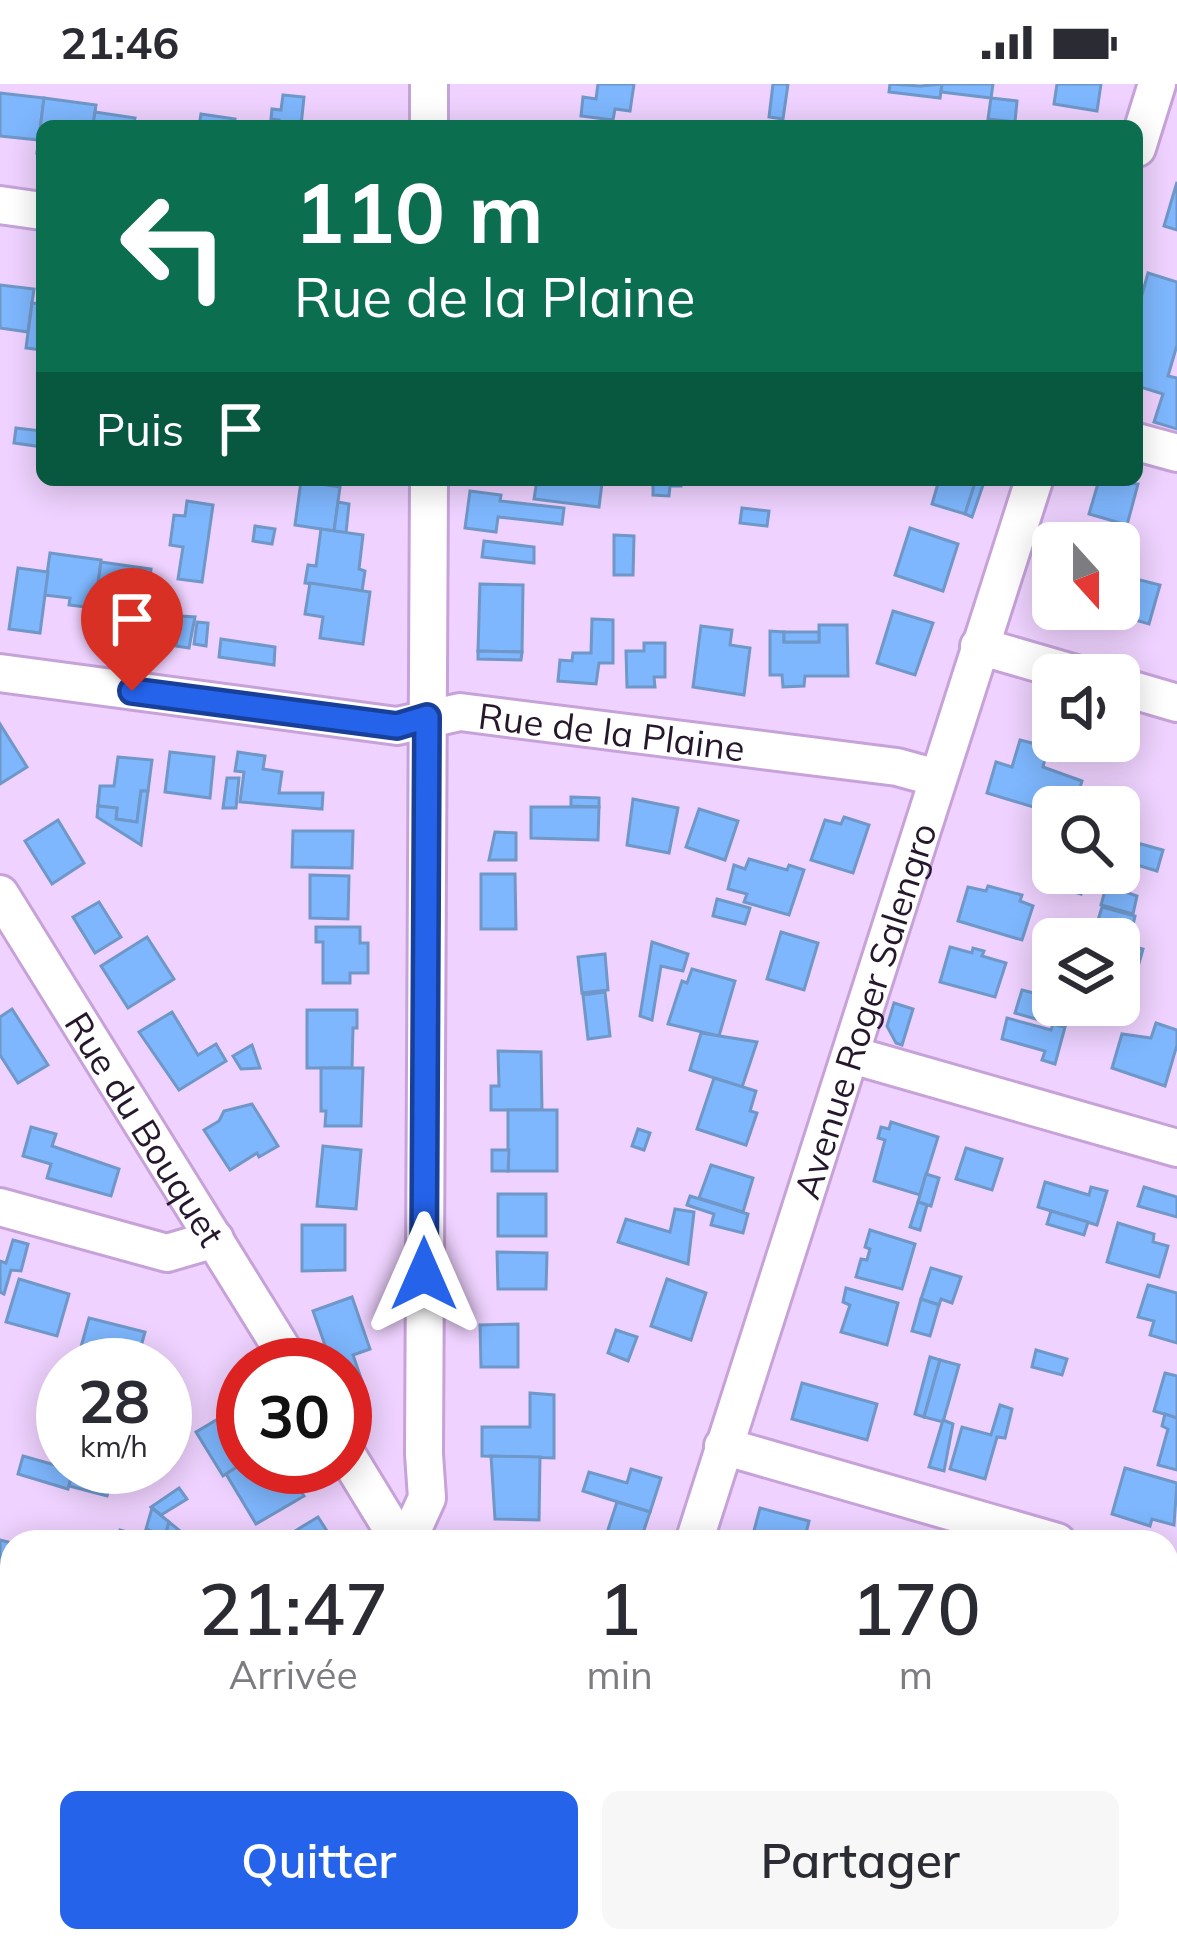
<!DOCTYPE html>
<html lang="fr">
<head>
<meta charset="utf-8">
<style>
  body { margin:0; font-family:Mulish,sans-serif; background:#f7f7f7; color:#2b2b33; height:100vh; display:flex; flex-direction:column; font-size:45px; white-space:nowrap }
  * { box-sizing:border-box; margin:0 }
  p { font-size:39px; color:#7c7c81 }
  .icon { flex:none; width:66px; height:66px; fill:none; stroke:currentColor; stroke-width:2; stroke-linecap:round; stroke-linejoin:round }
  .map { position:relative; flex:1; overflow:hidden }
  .side { position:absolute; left:0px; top:1446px; width:1179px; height:423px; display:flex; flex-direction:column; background:#fff; border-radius:36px 36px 0 0; box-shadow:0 6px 30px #0003 }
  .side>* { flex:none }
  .hud { position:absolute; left:36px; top:36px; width:1107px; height:366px; border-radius:18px; box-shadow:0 6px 30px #0003; background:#0b6e4f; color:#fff; overflow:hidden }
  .needle { width:78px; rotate:159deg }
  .buttons { position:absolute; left:1032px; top:438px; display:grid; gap:24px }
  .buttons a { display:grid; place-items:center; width:108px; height:108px; border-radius:18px; background:#fff; box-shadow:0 6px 30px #0003; font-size:60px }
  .speed { position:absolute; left:36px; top:1254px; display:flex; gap:24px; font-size:60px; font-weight:700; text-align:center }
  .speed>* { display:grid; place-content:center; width:156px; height:156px; border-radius:50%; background:#fff; box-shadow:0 6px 30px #0003; line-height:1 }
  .speed small { font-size:30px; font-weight:400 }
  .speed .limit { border:18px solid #d22; background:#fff; color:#111 }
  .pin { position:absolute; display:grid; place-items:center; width:102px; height:102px; color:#fff; margin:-123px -51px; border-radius:50% 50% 50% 0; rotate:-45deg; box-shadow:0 0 12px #0007 }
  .pin .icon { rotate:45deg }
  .me { position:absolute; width:132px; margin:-66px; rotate:0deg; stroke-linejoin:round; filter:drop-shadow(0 0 9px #0008) }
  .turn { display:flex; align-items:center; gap:42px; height:252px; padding:0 60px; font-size:54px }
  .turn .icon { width:156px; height:156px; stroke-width:2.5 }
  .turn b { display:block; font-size:84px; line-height:102px }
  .then { display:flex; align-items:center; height:114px; padding:0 60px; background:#0003; gap:24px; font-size:45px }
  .eta { display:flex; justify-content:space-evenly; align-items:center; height:204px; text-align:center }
  .eta b { font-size:72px; font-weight:600; line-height:84px }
  .action { display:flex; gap:24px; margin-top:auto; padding:24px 60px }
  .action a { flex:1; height:138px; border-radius:18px; background:#2563eb; color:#fff; font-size:48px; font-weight:600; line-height:138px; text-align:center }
  .action a+a { background:#f7f7f7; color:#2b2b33 }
  .status { display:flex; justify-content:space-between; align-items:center; height:84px; padding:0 60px; background:#fff; direction:ltr }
  .status svg { height:33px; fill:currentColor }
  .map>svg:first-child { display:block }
</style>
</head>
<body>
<div class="status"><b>21:46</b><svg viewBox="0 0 49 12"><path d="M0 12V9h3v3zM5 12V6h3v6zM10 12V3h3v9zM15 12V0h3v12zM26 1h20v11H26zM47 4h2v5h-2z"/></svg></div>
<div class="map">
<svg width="1177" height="1868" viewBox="0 0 1177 1868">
  <rect width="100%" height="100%" fill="#efd2ff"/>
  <g fill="#7eb7fe" stroke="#6f97c8" stroke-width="3">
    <polygon points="598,0 634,0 630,27 615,25 613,36 581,32 583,13 596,15"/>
    <polygon points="773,0 788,0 783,35 769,33"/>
    <polygon points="890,0 920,2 942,0 940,14 889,8"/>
    <polygon points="942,0 993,0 991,14 941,8"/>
    <polygon points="1057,0 1101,0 1097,27 1054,20"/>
    <polygon points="0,9 44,14 39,56 0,52"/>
    <polygon points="283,11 304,13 301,42 279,42 279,36 271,35 272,25 281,26"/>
    <polygon points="44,14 96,21 93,42 42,42 42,69 37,69"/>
    <polygon points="991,14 1017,17 1015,38 988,35"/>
    <polygon points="95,28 135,34 133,42 93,42"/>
    <polygon points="201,30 235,35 234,42 199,42"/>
    <polygon points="1177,98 1177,146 1164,142"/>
    <polygon points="1148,189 1177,198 1177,261 1168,292 1177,294 1177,345 1154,338 1163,310 1137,302 1137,229"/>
    <polygon points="0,201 34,205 28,248 0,244"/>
    <polygon points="32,219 42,220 42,266 26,264"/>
    <polygon points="16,344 42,347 42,363 14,359"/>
    <polygon points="537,396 608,396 602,399 599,423 534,415"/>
    <polygon points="631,396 681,396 681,402 670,402 669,412 653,411 653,401"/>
    <polygon points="939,396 976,396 965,430 932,420"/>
    <polygon points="1099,396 1138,400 1127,441 1089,430"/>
    <polygon points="301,397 340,403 334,447 295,441"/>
    <polygon points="975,399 983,401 972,433 965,430"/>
    <polygon points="470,407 501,411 500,417 564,424 562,440 498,433 496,448 465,444"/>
    <polygon points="187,417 213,421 202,498 178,495 183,463 170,461 174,431 185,432"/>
    <polygon points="338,418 349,420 346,449 334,447"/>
    <polygon points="742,424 769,427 767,442 740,439"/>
    <polygon points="255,442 275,445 272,460 253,457"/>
    <polygon points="910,444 958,460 943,507 895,491"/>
    <polygon points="321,445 363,451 359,485 365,487 362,507 305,499 308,481 316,482"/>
    <polygon points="614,451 634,452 633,491 614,491"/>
    <polygon points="484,457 534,463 534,479 482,473"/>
    <polygon points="50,469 101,476 95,524 69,521 70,514 44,511"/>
    <polygon points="101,478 151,485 144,536 94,529"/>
    <polygon points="18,484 48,488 40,549 9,545"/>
    <polygon points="1132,494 1160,501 1149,540 1121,532"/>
    <polygon points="310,499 370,508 363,560 320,554 323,533 305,530"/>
    <polygon points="480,500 523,501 522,568 478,567"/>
    <polygon points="1053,522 1053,525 1095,525 1092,537 1052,526"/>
    <polygon points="893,527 933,539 915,591 877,579"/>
    <polygon points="180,532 195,533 189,564 176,562"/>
    <polygon points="592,535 613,536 613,579 599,579 596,600 558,597 560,576 572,577 573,569 591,569"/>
    <polygon points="197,538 208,539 206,562 194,560"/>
    <polygon points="819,541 847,541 848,592 805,592 804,602 783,603 782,591 770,591 770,547 784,548 784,558 819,558"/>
    <polygon points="701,542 732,546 730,561 750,564 744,611 693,603"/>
    <rect x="784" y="548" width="35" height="10"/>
    <polygon points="221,555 275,563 274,581 219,573"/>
    <polygon points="644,559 665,559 665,593 654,593 655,603 627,603 626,567 644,567"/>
    <polygon points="478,567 522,568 521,576 478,575"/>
    <polygon points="0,640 27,683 0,700"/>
    <polygon points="1020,656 1048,663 1043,683 1082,697 1074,723 1053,723 1053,729 987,709 996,678 1012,683"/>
    <polygon points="170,668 214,673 210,714 165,708"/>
    <polygon points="238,668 265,672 263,685 282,688 279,709 323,709 322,725 240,718 244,688 235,687"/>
    <polygon points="118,673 152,676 148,707 141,707 137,738 116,735 117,724 98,722 100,702 114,702"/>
    <polygon points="227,694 239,694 236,724 223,724"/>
    <polygon points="141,707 148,707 141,761 97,733 98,722 117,724 116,735 137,738"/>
    <polygon points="571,713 599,714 599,723 571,722"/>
    <polygon points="633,715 678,724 669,769 627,761"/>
    <polygon points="531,723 599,723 598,756 531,754"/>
    <polygon points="699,725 738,737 725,776 686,763"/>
    <polygon points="844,733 869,741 853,789 811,776 825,736 841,740"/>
    <polygon points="58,736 84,779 52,800 25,757"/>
    <polygon points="1043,743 1053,746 1053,788 1038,784 1040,777 1034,775"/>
    <polygon points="293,747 353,747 352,784 292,783"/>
    <polygon points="495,748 516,749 516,776 489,776"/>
    <polygon points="1130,757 1163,766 1157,787 1124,777"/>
    <polygon points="749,775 787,786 789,781 804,786 789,831 744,818 747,810 728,805 734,781 745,785"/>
    <polygon points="1055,789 1087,789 1081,810 1059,803 1062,791"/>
    <polygon points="1110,789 1130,792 1125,808 1137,812 1133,830 1101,821"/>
    <polygon points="481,790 515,790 516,845 481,845"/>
    <polygon points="310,791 349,792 348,835 310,834"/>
    <polygon points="988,802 1022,811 1020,817 1033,822 1022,856 958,837 968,803 986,807"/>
    <polygon points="717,815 750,824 745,840 713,832"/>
    <polygon points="99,818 121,853 95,869 73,833"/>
    <polygon points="1102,823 1135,832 1133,841 1098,836"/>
    <polygon points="316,843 360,843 360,859 368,859 368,889 350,889 350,899 323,899 323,858 316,858"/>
    <polygon points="781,848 818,859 804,906 767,895"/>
    <polygon points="147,853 174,895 128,924 101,882"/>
    <polygon points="652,858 688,870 683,887 661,882 652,936 640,932"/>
    <polygon points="1125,860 1143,865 1127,922 1119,919 1119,882"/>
    <polygon points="950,863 972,869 973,864 984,867 982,872 1006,879 995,913 940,898"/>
    <polygon points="605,870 608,906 582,909 578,873"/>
    <polygon points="692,885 735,897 719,952 668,940 682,897 687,899"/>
    <polygon points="1022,906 1053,914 1053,921 1058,921 1053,940 1015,929"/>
    <polygon points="605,908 610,952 588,955 583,911"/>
    <polygon points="894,919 913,925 902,961 896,959 887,942"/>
    <polygon points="1072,921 1107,921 1104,931 1091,927 1091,932 1071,926"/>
    <polygon points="12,925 48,981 18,999 0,971 0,933"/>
    <polygon points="307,926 357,926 357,944 353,944 352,984 307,984"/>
    <polygon points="172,928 198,971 216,960 226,977 179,1006 139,948"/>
    <polygon points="1007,934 1051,946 1053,940 1065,943 1055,980 1042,976 1045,967 1002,955"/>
    <polygon points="1156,939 1177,946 1177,961 1165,1002 1112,984 1122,950 1151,954"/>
    <polygon points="701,949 757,958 742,1003 690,986"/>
    <polygon points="252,961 260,984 241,985 233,972"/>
    <polygon points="498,967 541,968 542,1026 491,1026 491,1002 499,1002"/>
    <polygon points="321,984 363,984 361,1042 325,1042 326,1027 321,1027"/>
    <polygon points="714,994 756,1007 750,1027 757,1029 746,1061 697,1045"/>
    <polygon points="252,1020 278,1062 259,1073 257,1069 230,1086 204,1046 219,1037 224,1027"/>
    <rect x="508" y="1026" width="49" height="61"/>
    <polygon points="891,1038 938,1053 920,1111 874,1097 885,1056 878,1054 881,1043 889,1045"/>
    <polygon points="31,1043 56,1050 52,1062 119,1085 111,1112 47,1094 51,1080 23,1072"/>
    <polygon points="638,1045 650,1049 644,1066 632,1062"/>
    <polygon points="323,1062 361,1066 356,1125 317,1122"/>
    <polygon points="966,1064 1002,1075 992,1106 956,1095"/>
    <polygon points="492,1066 509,1066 508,1087 492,1087"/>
    <polygon points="711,1081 753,1094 743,1128 699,1114"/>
    <polygon points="926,1090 939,1094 931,1122 918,1118"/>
    <polygon points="1045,1098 1089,1111 1091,1103 1107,1107 1097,1141 1038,1123"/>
    <polygon points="1144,1103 1177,1113 1177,1133 1138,1122"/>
    <rect x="498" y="1110" width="48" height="42"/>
    <polygon points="690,1112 748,1130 743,1149 711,1141 714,1130 687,1121"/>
    <polygon points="918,1118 927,1121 920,1146 910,1143"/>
    <polygon points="675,1125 694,1128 688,1180 618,1158 626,1135 670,1148"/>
    <polygon points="1051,1127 1088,1138 1084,1151 1047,1140"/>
    <polygon points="1118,1139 1154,1150 1153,1158 1168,1162 1159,1193 1107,1178"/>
    <polygon points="302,1141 345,1141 345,1186 302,1187"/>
    <polygon points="870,1146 915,1160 902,1205 856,1193 861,1175 867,1176 870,1165 865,1163"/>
    <polygon points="13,1156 28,1160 21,1187 11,1186 4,1210 0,1208 0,1177 6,1179"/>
    <polygon points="497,1168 547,1169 546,1205 498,1205"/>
    <polygon points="931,1184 961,1193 952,1219 941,1215 939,1221 921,1215"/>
    <polygon points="19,1195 69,1210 57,1252 6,1238"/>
    <polygon points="667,1195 706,1209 691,1256 651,1242"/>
    <polygon points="1148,1201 1177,1209 1177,1259 1150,1251 1154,1237 1138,1233"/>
    <polygon points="846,1204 898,1219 887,1261 841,1248 850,1221 843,1218"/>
    <polygon points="352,1213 370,1265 353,1271 362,1297 345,1303 345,1281 332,1281 313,1227"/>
    <polygon points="921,1215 939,1221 930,1252 912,1247"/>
    <polygon points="89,1234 145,1248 136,1281 119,1281 79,1270"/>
    <polygon points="518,1240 518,1283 481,1283 480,1241"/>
    <polygon points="616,1246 637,1253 628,1277 608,1269"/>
    <polygon points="1036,1266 1067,1275 1062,1291 1032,1283"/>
    <polygon points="930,1273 940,1276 924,1333 915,1330"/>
    <polygon points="940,1276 959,1281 943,1338 924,1333"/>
    <polygon points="1165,1289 1177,1292 1177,1334 1154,1327"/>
    <polygon points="802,1299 877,1320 867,1356 792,1335"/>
    <polygon points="530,1309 554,1311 554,1374 482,1372 482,1343 530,1343"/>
    <polygon points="1000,1321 1012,1325 1005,1354 997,1353 985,1395 950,1385 962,1343 991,1351"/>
    <polygon points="228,1329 243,1350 243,1379 223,1392 196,1348"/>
    <polygon points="1165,1330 1177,1334 1177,1386 1158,1381 1168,1345 1162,1342"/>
    <polygon points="943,1336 953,1340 944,1387 929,1383"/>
    <polygon points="23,1372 73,1386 68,1405 18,1390"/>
    <polygon points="491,1372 540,1373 539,1436 495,1435"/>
    <polygon points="243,1379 243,1383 286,1383 304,1412 256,1440 226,1390"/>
    <polygon points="1125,1384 1177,1399 1174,1441 1152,1435 1150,1442 1112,1430"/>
    <polygon points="631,1385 661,1394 650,1428 583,1407 589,1388 627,1399"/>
    <polygon points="73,1386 112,1397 107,1412 69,1402"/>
    <polygon points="179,1404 187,1415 161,1431 151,1423"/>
    <polygon points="617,1418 650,1428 640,1458 604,1458"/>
    <polygon points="152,1424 169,1438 163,1458 116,1458 120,1446 150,1454 151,1447 146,1445"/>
    <polygon points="760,1424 809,1437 804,1458 751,1458"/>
    <polygon points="318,1433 334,1458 300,1458 295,1447"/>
    <polygon points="169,1438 185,1451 183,1458 164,1458"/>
    <polygon points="0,1456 12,1459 12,1500 6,1519 0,1517"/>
    <polygon points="0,1726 12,1726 12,1857 155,1857 154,1868 74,1868 0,1862"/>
    <polygon points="1167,1795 1177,1799 1177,1836 1172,1848 1167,1846"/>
    <polygon points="282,1857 377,1857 376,1868 281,1868"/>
    <polygon points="424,1857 476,1857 473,1868 422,1868"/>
    <polygon points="476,1857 540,1857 537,1868 473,1868"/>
  </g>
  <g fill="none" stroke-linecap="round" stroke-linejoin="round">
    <g stroke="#c6a2d9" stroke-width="24">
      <g id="service">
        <polyline points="0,1705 12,1706"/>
        <polyline points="197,1868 197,1857"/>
        <polyline points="411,1868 413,1857"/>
      </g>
    </g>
    <g stroke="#c6a2d9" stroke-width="42">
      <g id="minor">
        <polyline points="429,42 429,0"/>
        <polyline points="1137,64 1157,0"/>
        <polyline points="0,121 42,127"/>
        <polyline points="1137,358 1177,369"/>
        <polyline points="979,562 1079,591"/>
        <path id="s1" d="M0 589 397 642 460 628 897 683 937 694"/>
        <polyline points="1119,602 1177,619"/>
        <path id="s2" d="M0 810 292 1281"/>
        <polyline points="852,971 1177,1064"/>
        <polyline points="0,1123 167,1169 215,1155"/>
        <polyline points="723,1362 1057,1458"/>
        <polyline points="345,1368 400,1458"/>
        <polyline points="407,1458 427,1414 424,1370 429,396"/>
        <path id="s3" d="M694 1458 1034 396"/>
        <polyline points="1167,1490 1177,1493"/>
        <polyline points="1167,1602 1177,1575"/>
        <polyline points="0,1608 12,1611"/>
        <polyline points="898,1857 938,1868"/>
        <polyline points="603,1868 606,1857"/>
        <polyline points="1071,1868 1075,1857"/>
      </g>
    </g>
    <use href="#service" stroke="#fff" stroke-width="18"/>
    <use href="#minor" stroke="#fff" stroke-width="36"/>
  </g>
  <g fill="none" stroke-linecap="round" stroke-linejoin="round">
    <g stroke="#184099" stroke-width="30">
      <polyline id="route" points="132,607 397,642 427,633 424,1190"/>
    </g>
    <use href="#route" stroke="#2563eb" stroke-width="21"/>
  </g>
  <g text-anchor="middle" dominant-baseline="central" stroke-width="12" stroke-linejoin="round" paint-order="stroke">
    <g font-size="36" fill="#25172c" stroke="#fff">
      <text stroke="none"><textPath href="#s1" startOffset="618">Rue de la Plaine</textPath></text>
      <text stroke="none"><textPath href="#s3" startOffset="558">Avenue Roger Salengro</textPath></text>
      <text stroke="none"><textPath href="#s2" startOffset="276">Rue du Bouquet</textPath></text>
    </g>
  </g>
</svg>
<div class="buttons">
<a><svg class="needle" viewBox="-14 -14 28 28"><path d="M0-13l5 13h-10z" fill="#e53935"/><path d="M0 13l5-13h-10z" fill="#7c7c81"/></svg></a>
<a><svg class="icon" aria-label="sound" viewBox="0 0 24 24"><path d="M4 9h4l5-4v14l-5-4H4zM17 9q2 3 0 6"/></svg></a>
<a><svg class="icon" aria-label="search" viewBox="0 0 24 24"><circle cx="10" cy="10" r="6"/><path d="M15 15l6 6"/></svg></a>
<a><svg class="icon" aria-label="layers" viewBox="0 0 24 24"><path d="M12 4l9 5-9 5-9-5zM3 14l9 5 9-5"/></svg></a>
</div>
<div class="speed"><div>28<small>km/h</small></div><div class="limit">30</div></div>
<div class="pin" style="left:132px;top:607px;background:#d93025"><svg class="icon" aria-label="arrive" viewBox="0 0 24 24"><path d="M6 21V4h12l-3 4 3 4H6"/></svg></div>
<svg class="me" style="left:424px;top:1190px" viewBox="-20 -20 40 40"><path d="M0-17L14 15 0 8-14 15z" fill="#2563eb" stroke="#fff" stroke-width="4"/></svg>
<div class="hud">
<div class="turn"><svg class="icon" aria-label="left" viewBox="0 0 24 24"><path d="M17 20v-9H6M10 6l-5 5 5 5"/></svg><div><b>110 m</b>Rue de la Plaine</div></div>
<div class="then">Puis<svg class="icon" aria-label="arrive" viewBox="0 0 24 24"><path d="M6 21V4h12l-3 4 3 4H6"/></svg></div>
</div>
<section class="side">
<div class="eta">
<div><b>21:47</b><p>Arrivée</p></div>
<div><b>1</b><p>min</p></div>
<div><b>170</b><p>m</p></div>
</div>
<div class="action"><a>Quitter</a><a>Partager</a></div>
</section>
</div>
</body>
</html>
